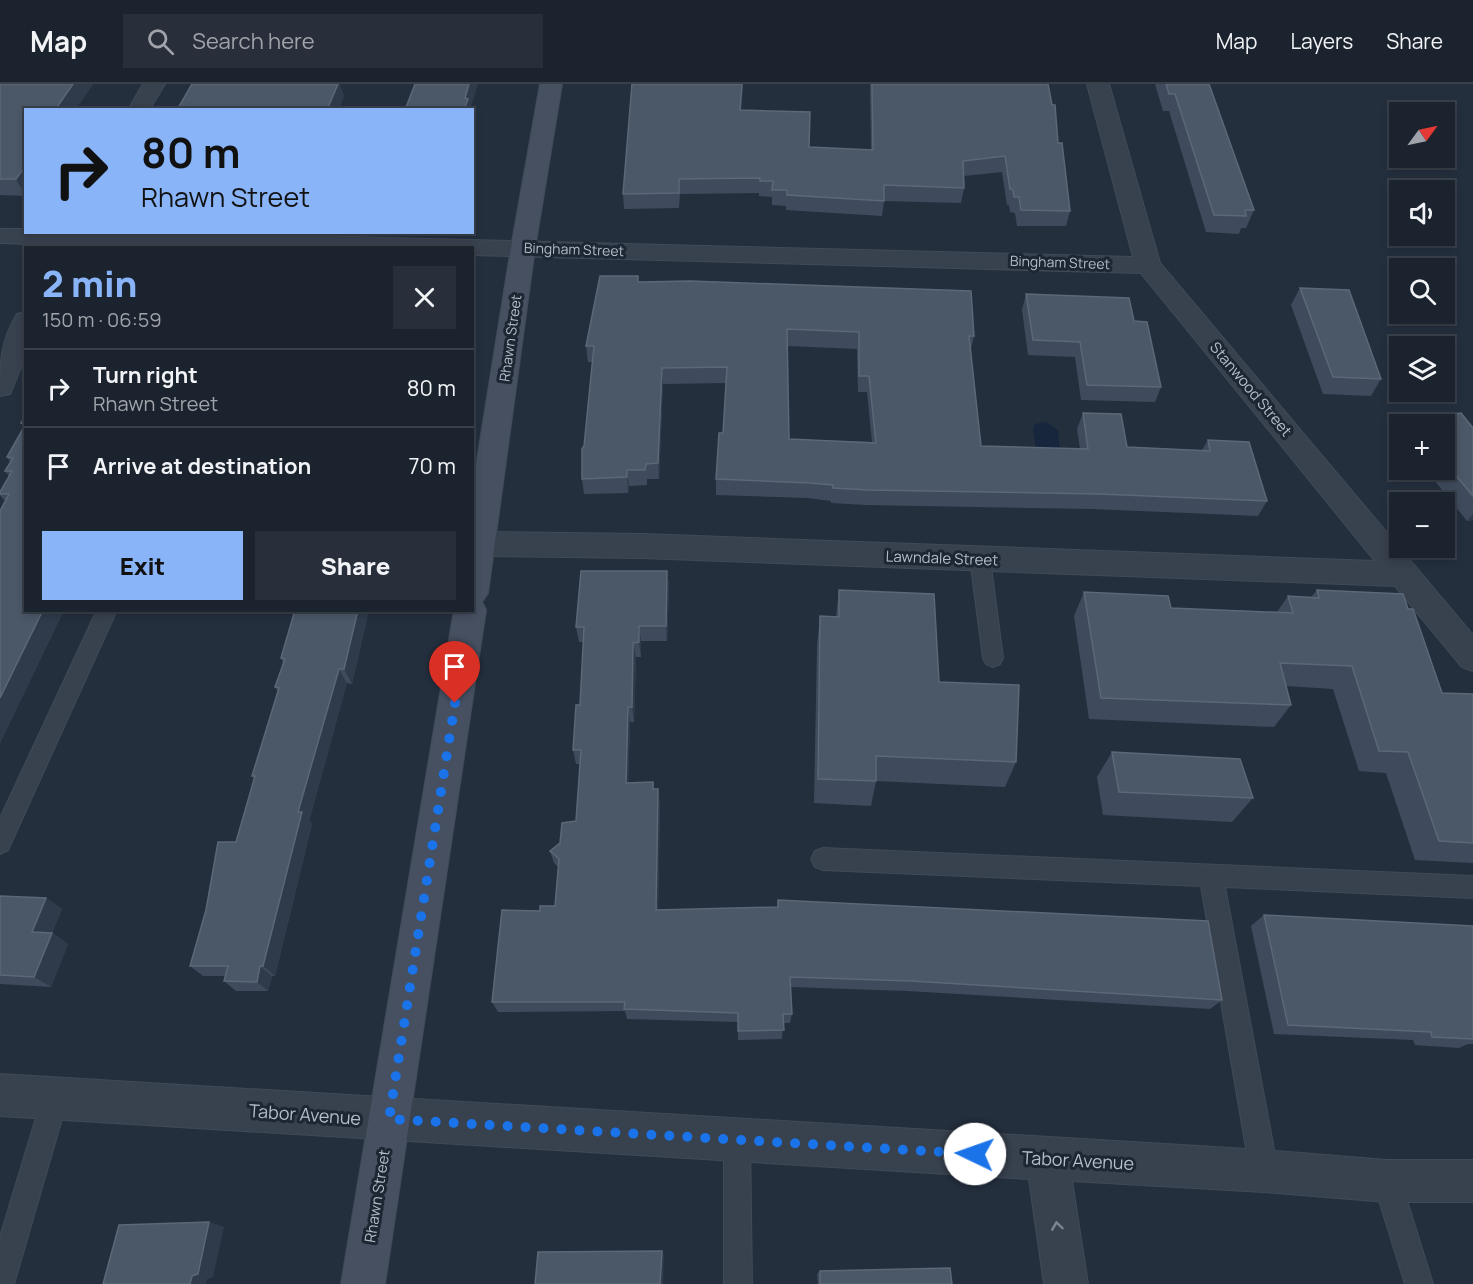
<!DOCTYPE html>
<html lang="en">
<head>
<meta charset="utf-8">
<style>
  body { margin:0; font-family:Manrope,sans-serif; background:#282f3a; color:#f1f3f6; height:100vh; display:flex; flex-direction:column; font-size:22px; white-space:nowrap }
  * { box-sizing:border-box; margin:0 }
  p { font-size:20px; color:#a0a4aa }
  .icon { flex:none; width:33px; height:33px; fill:none; stroke:currentColor; stroke-width:2; stroke-linecap:round; stroke-linejoin:round }
  .map { position:relative; flex:1; overflow:hidden }
  .sheet { position:absolute; left:24px; top:162px; width:450px; height:366px; display:flex; flex-direction:column; background:#1b232e; border-radius:0px; box-shadow:0 3px 9px #0003,0 0 0 2px #39404a }
  .sheet>* { flex:none }
  .hud { position:absolute; left:24px; top:24px; width:450px; height:126px; border-radius:0px; box-shadow:0 3px 9px #0003,0 0 0 2px #39404a; background:#8ab4f8; color:#111; overflow:hidden }
  .needle { width:39px; rotate:57deg }
  .controls { position:absolute; left:1389px; top:18px; display:grid; gap:12px }
  .controls a { display:grid; place-items:center; width:66px; height:66px; border-radius:0px; background:#1b232e; box-shadow:0 3px 9px #0003,0 0 0 2px #39404a; font-size:30px }
  .pin { position:absolute; display:grid; place-items:center; width:51px; height:51px; color:#fff; margin:-62px -26px; border-radius:50% 50% 50% 0; rotate:-45deg; box-shadow:0 0 6px #0007 }
  .pin .icon { rotate:45deg }
  .me { position:absolute; width:66px; margin:-33px; rotate:273deg; stroke-linejoin:round; filter:drop-shadow(0 0 4px #0008) }
  .turn { display:flex; align-items:center; gap:21px; height:126px; padding:0 18px; font-size:27px }
  .turn .icon { width:78px; height:78px; stroke-width:2.5 }
  .turn b { display:block; font-size:42px; line-height:51px }
  .round { display:grid; place-items:center; flex:none; width:63px; height:63px; border-radius:0px; background:#282f3a }
  .headline { display:flex; align-items:center; justify-content:space-between; height:102px; padding:0 18px }
  h1 { font-size:36px; font-weight:800; line-height:45px; color:#8ab4f8 }
  .button { display:flex; gap:12px; margin-top:auto; padding:12px 18px }
  .button a { flex:1; height:69px; border-radius:0px; background:#8ab4f8; color:#111; font-size:24px; font-weight:800; line-height:69px; text-align:center }
  .button a+a { background:#282f3a; color:#f1f3f6 }
  ul { padding:0; list-style:none }
  li { display:flex; align-items:center; gap:18px; height:78px; padding:0 18px; border-top:2px solid #39404a }
  li div { flex:1 }
  li b { display:block; font-size:22px }
  li em { font-style:normal }
  header { display:flex; align-items:center; gap:36px; box-sizing:border-box; height:84px; padding:0 30px; background:#1b232e; border-bottom:2px solid #39404a }
  header strong { font-size:28px }
  nav { display:flex; gap:33px; margin-inline-start:auto; font-size:21px }
  .search { width:420px; height:54px; background:#282f3a; display:flex; align-items:center; gap:15px; box-sizing:border-box; padding:0 21px; border-radius:0px; color:#a0a4aa; font-size:22px }
  .map>svg:first-child { display:block }
</style>
</head>
<body>
<header>
<strong>Map</strong>
<div class="search"><svg class="icon" aria-label="search" viewBox="0 0 24 24"><circle cx="10" cy="10" r="6"/><path d="M15 15l6 6"/></svg>Search here</div>
<nav><a>Map</a><a>Layers</a><a>Share</a></nav>
</header>
<div class="map">
<svg width="1473" height="1200" viewBox="0 0 1473 1200">
  <rect width="100%" height="100%" fill="#242f3e"/>
  <polygon fill="#17263c" points="1046,338 1058,346 1060,368 1036,367 1033,344 1035,340"/>
  <g fill="none" stroke-linecap="round" stroke-linejoin="round">
    <g stroke="#414a57" stroke-width="2">
      <g id="service">
        <polygon points="980,467 987,470 990,475 1003,574 1000,580 993,583 986,580 983,574 970,475 973,470"/>
        <polygon points="97,526 117,526 8,766 0,770 0,734"/>
        <polygon points="823,764 1473,792 1473,814 1225,803 1278,1087 1274,1097 1264,1101 1254,1097 1250,1087 1201,802 823,786 815,783 811,775 815,767"/>
        <polygon points="55,1001 64,1005 68,1014 14,1200 0,1200 0,1153 42,1014 46,1005"/>
        <polygon points="737,1044 746,1048 750,1057 752,1200 724,1200 724,1057 728,1048"/>
        <polygon points="1387,1083 1397,1087 1401,1097 1433,1200 1405,1200 1373,1097 1377,1087"/>
      </g>
    </g>
    <g stroke="#414a57" stroke-width="2">
      <g id="minor">
        <polygon points="143,0 165,0 149,26 128,26"/>
        <polygon points="1087,0 1109,0 1160,179 1473,551 1473,587 1462,583 1395,502 642,474 480,472 472,469 472,451 480,448 642,450 1375,477 1141,189 472,171 472,164 161,164 0,159 0,145 26,145 26,148 156,148 1133,173"/>
        <path d="M26 228V271L10 310 0 312C0 280 0 258 17 230Z"/>
        <polygon points="0,990 1264,1066 1387,1076 1473,1076 1473,1118 1387,1118 1264,1108 1072,1097 1088,1200 1044,1200 1029,1095 0,1032"/>
      </g>
    </g>
    <g stroke="#414a57" stroke-width="2">
      <polygon id="secondary" points="540,0 562,0 535,164 488,509 482,518 486,526 385,1200 341,1200 454,526 472,526 472,407 511,164"/>
    </g>
    <use href="#service" fill="#38414e" fill-rule="evenodd"/>
    <use href="#minor" fill="#38414e" fill-rule="evenodd"/>
    <use href="#secondary" fill="#465061" fill-rule="evenodd"/>
  </g>
  <g fill="#3f4b5c" fill-rule="evenodd">
    <polygon points="0,0 93,0 75,26 26,26 26,112 0,111"/>
    <polygon points="632,0 743,0 741,26 809,63 871,66 870,0 1048,0 1070,127 1066,142 1017,142 1015,129 1010,128 1009,121 1007,121 1002,88 964,92 964,104 961,119 884,117 882,132 786,126 786,122 772,121 772,113 759,112 759,109 680,110 679,124 624,125 623,110"/>
    <polygon points="1155,0 1209,0 1254,126 1246,144 1241,144 1239,150 1206,148 1169,27 1163,27"/>
    <path d="M639 198 974 252 970 269 981 362 1080 365 1077 345 1083 329 1127 363 1202 366 1208 356 1267 417 1258 432 1093 425 866 421 831 419V417L808 414 716 411V395L723 349 726 299 663 300 659 395H647V401L629 402 628 409 584 410 582 395 592 278H588L586 262ZM787 262 857 265 858 308H867L872 358 789 355Z"/>
    <polygon points="1300,204 1381,295 1371,312 1323,310 1291,221"/>
    <polygon points="1026,210 1134,237 1161,303 1155,318 1081,316 1075,273 1028,271 1022,226"/>
    <polygon points="26,330 26,526 64,526 0,659 5,417 0,411 0,408 9,392 5,387 10,378 7,373 24,343 21,339"/>
    <polygon points="1412,336 1473,344 1473,436 1467,437 1426,386 1444,386 1444,340 1409,340"/>
    <polygon points="667,487 669,502 667,557 641,557 641,573 636,573 634,638 630,638 628,699 653,698 654,705 660,718 658,826 777,824 778,816 1222,916 1210,925 907,907 791,903 792,930 790,939 783,939 782,955 738,956 738,938 627,935 625,927 498,928 492,918 540,827 555,822 558,783 554,779 550,767 560,759 576,737 580,680 576,680 573,666 580,621 583,558 579,558 576,543"/>
    <polygon points="839,506 939,598 1016,678 1005,703 876,697 871,722 814,719 817,560 820,532 836,533"/>
    <polygon points="1317,506 1408,525 1442,609 1473,610 1473,779 1415,776 1386,689 1359,687 1333,605 1286,602 1291,621 1274,643 1089,635 1074,532 1084,508 1171,524 1277,528 1288,512 1311,513"/>
    <polygon points="295,526 369,526 352,600 347,599 309,737 312,740 275,892 272,892 268,907 236,907 224,897 225,892 203,892 190,882 236,758 254,695 252,692 278,608 275,603 283,579 281,574"/>
    <polygon points="1112,668 1253,714 1232,738 1103,731 1097,693"/>
    <polygon points="0,812 46,814 62,825 52,849 68,860 51,903 0,900"/>
    <polygon points="1264,831 1473,842 1473,960 1468,960 1459,964 1415,961 1413,956 1274,950 1251,842"/>
    <polygon points="820,1187 952,1200 818,1200 817,1190"/>
  </g>
  <g fill="#2f3b4b">
    <polygon points="73,0 93,0 75,26 55,26"/>
    <polygon points="338,0 340,0 344,12 339,26 327,26"/>
    <polygon points="469,0 478,0 470,26 464,26 465,14"/>
    <polygon points="742,0 743,8 740,42 740,26"/>
    <polygon points="26,81 26,112 16,95"/>
    <polygon points="662,284 663,300 659,395 658,379"/>
    <polygon points="627,386 629,402 628,409 627,393"/>
    <polygon points="1473,430 1473,436 1467,437"/>
    <polygon points="667,487 669,502 667,557 666,542"/>
    <polygon points="43,526 64,526 0,659 0,614"/>
    <polygon points="358,526 369,526 352,600 344,585"/>
    <polygon points="639,542 641,557 641,573 639,558"/>
    <polygon points="633,559 636,573 634,638 632,623"/>
    <polygon points="339,585 347,599 309,737 312,740 275,892 263,882 298,728"/>
    <polygon points="628,623 630,638 628,712 626,699"/>
    <polygon points="658,705 660,718 658,837 656,826"/>
    <polygon points="46,814 62,825 52,849 68,860 51,903 34,893 32,848"/>
    <polygon points="260,882 272,892 268,907 257,898"/>
    <polygon points="209,1138 224,1143 213,1193 207,1195 206,1200 190,1200"/>
    <polygon points="662,1167 664,1171 663,1200 660,1200"/>
  </g>
  <g fill="#4b5868" stroke="#5c6777" stroke-width="1.5" fill-rule="evenodd">
    <polygon points="0,0 73,0 55,26 26,26 26,81 16,95 0,95"/>
    <polygon points="192,0 338,0 327,26 177,26"/>
    <polygon points="415,0 469,0 465,14 468,15 464,26 405,26"/>
    <polygon points="632,0 742,0 740,26 810,28 809,63 873,66 872,0 1048,0 1052,21 1055,21 1058,59 1062,59 1070,127 1021,126 1019,113 1014,113 1013,106 1010,105 1005,72 963,77 964,104 884,101 884,117 787,111 787,106 772,106 773,97 760,97 760,94 679,95 679,109 623,110"/>
    <polygon points="1166,0 1209,0 1254,126 1245,126 1246,132 1214,131 1175,10 1169,10"/>
    <path d="M600 192H638V198L690 197 971 207 974 252H969L981 362 1088 365 1083 329 1121 330 1127 363 1210 367 1208 356 1249 358 1267 417 1099 410 868 406 833 404V401L810 399 716 395 719 349H723L727 283 662 284 658 379 646 380 645 386H627V393L582 395V365L584 362 594 262H586ZM787 245 859 248V292H869L876 359 789 355Z"/>
    <polygon points="1300,204 1349,206 1381,295 1333,293"/>
    <polygon points="1026,210 1129,214 1134,237 1147,238 1161,303 1087,301 1080,258 1033,256"/>
    <polygon points="1461,329 1473,344 1473,412 1444,377 1444,340 1415,340 1412,336"/>
    <polygon points="26,330 26,526 43,526 0,614 0,427 9,410 0,410 0,408 12,387 5,387 13,374 7,373 25,341 21,339"/>
    <polygon points="581,487 667,487 666,542 639,542 639,558 633,559 632,623 628,623 626,699 653,698 653,705 658,705 656,826 778,823 778,816 1208,837 1222,916 911,897 790,893 792,930 783,930 784,946 738,947 738,929 624,925 625,918 492,918 502,826 540,827 540,822 555,822 559,775 550,767 560,759 562,739 576,737 581,666 573,666 576,621 580,621 584,543 576,543"/>
    <polygon points="839,506 934,510 939,598 1019,601 1016,678 876,672 876,697 818,695 820,532 839,533"/>
    <polygon points="1317,506 1403,510 1408,525 1413,525 1442,609 1473,610 1473,759 1439,757 1408,668 1379,667 1352,582 1280,579 1291,621 1101,614 1084,508 1168,512 1171,524 1293,529 1288,512 1319,514"/>
    <polygon points="295,526 358,526 344,585 339,585 298,728 302,728 263,882 260,882 257,898 224,897 228,882 190,882 206,826 218,758 236,758 255,692 252,692 279,604 275,603 285,575 281,574"/>
    <polygon points="1112,668 1240,675 1253,714 1119,708"/>
    <polygon points="0,812 46,814 32,848 52,849 34,893 0,891"/>
    <polygon points="1264,831 1473,842 1473,955 1432,953 1431,948 1288,941"/>
    <polygon points="209,1138 198,1190 192,1192 190,1200 103,1200 119,1141"/>
    <polygon points="662,1167 660,1200 535,1200 538,1168"/>
    <polygon points="950,1184 952,1200 820,1200 820,1187"/>
  </g>
  <defs><path id="oneway-chevron" d="M-2-3.5L2.5 0L-2 3.5" fill="none" stroke-width="1.6" stroke-linecap="round" stroke-linejoin="round" transform="scale(1.5)"/></defs>
  <use stroke="#7c8592" href="#oneway-chevron" transform="translate(1057 1142) rotate(-98)"/>
  <g fill="none" stroke-linecap="round" stroke-linejoin="round">
    <polyline stroke="#1a73e8" stroke-width="10" stroke-dasharray="0 18" points="455,619 389,1035 975,1070"/>
  </g>
  <g text-anchor="middle" dominant-baseline="central" stroke-width="6" stroke-linejoin="round" paint-order="stroke">
    <g font-size="14" fill="#b4bcc9" stroke="#1d2633">
      <text transform="translate(574 165) rotate(2)">Bingham Street</text>
      <text transform="translate(1060 178) rotate(2)">Bingham Street</text>
      <text transform="translate(510 254) rotate(-82)">Rhawn Street</text>
    </g>
    <g font-size="15" fill="#b4bcc9" stroke="#1d2633">
      <text transform="translate(1251 305) rotate(50)">Stanwood Street</text>
      <text transform="translate(942 474) rotate(2)">Lawndale Street</text>
      <text transform="translate(377 1112) rotate(-81)">Rhawn Street</text>
    </g>
    <g font-size="18" fill="#b4bcc9" stroke="#1d2633">
      <text transform="translate(305 1030) rotate(4)">Tabor Avenue</text>
      <text transform="translate(1078 1076) rotate(3)">Tabor Avenue</text>
    </g>
  </g>
</svg>
<div class="controls">
<a><svg class="needle" viewBox="-14 -14 28 28"><path d="M0-13l5 13h-10z" fill="#e53935"/><path d="M0 13l5-13h-10z" fill="#a0a4aa"/></svg></a>
<a><svg class="icon" aria-label="sound" viewBox="0 0 24 24"><path d="M4 9h4l5-4v14l-5-4H4zM17 9q2 3 0 6"/></svg></a>
<a><svg class="icon" aria-label="search" viewBox="0 0 24 24"><circle cx="10" cy="10" r="6"/><path d="M15 15l6 6"/></svg></a>
<a><svg class="icon" aria-label="layers" viewBox="0 0 24 24"><path d="M12 4l9 5-9 5-9-5zM3 14l9 5 9-5"/></svg></a>
<a>+</a>
<a>−</a>
</div>
<div class="pin" style="left:455px;top:619px;background:#d93025"><svg class="icon" aria-label="arrive" viewBox="0 0 24 24"><path d="M6 21V4h12l-3 4 3 4H6"/></svg></div>
<svg class="me" style="left:975px;top:1070px" viewBox="-20 -20 40 40"><circle r="19" fill="#fff"/><path d="M0-13L10 11 0 6-10 11z" fill="#1a73e8"/></svg>
<div class="hud">
<div class="turn"><svg class="icon" aria-label="right" viewBox="0 0 24 24"><path d="M7 20v-9h11M14 6l5 5-5 5"/></svg><div><b>80 m</b>Rhawn Street</div></div>
</div>
<section class="sheet">
<div class="headline"><div><h1>2 min</h1><p>150 m · 06:59</p></div><a class="round"><svg class="icon" aria-label="close" viewBox="0 0 24 24"><path d="M6 6l12 12M18 6L6 18"/></svg></a></div>
<ul>
<li><svg class="icon" aria-label="right" viewBox="0 0 24 24"><path d="M7 20v-9h11M14 6l5 5-5 5"/></svg><div><b>Turn right</b><p>Rhawn Street</p></div><em>80 m</em></li>
<li><svg class="icon" aria-label="arrive" viewBox="0 0 24 24"><path d="M6 21V4h12l-3 4 3 4H6"/></svg><div><b>Arrive at destination</b></div><em>70 m</em></li>
</ul>
<div class="button"><a>Exit</a><a>Share</a></div>
</section>
</div>
</body>
</html>
